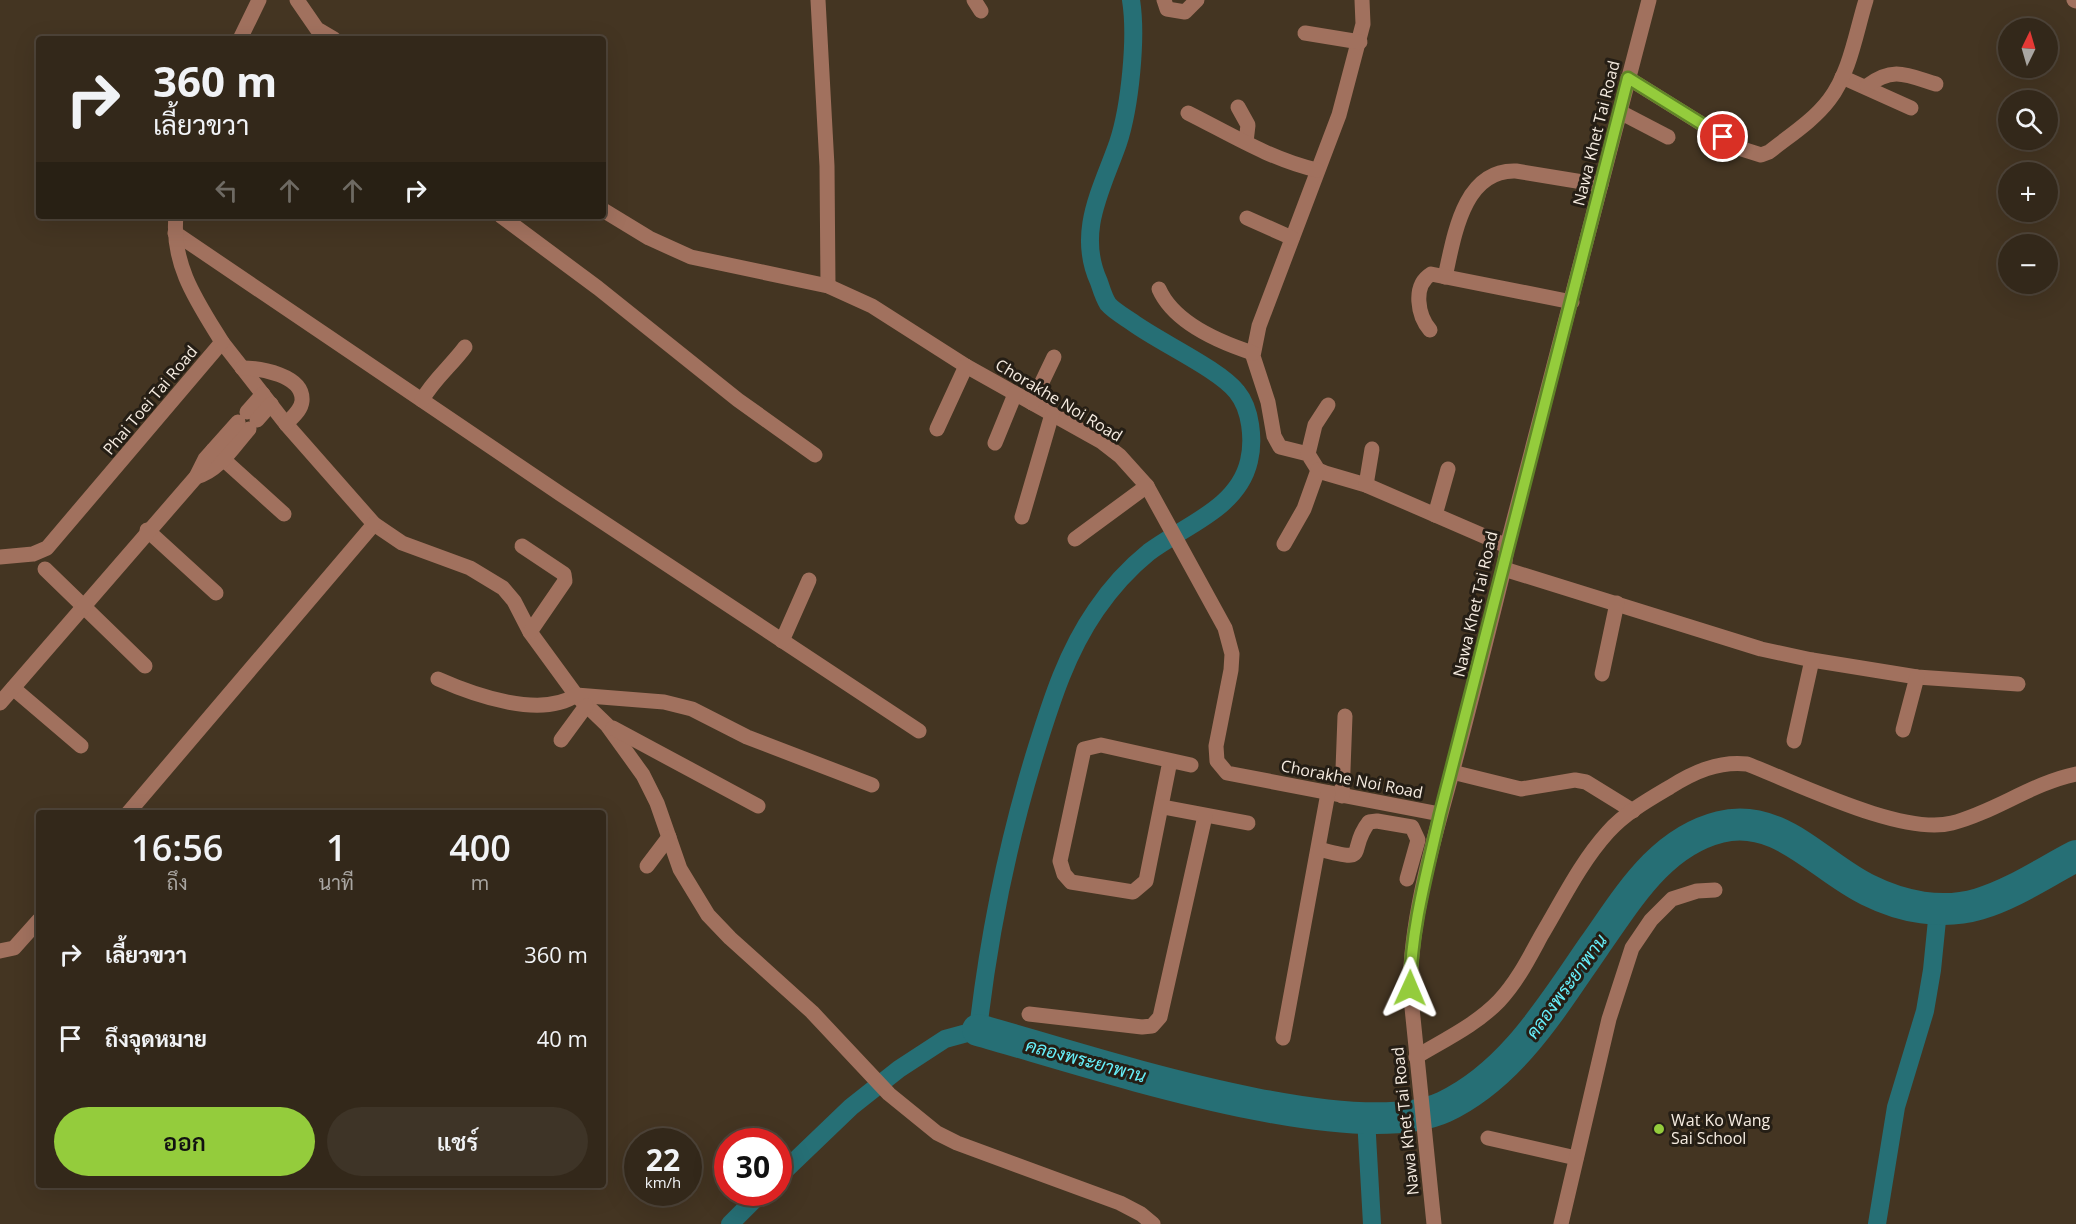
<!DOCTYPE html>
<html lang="th">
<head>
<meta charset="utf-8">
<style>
  body { margin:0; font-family:"Open Sans",Sarabun,sans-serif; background:#3e3427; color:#f1f3f6; height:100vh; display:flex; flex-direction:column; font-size:22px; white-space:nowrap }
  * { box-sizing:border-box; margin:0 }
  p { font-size:20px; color:#a9a6a2 }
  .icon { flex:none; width:33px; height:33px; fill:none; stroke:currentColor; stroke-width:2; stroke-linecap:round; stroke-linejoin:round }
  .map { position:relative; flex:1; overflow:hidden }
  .side { position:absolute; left:36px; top:810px; width:570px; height:378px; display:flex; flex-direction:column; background:#33281a; border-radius:6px; box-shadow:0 6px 24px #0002,0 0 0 2px #4e4439 }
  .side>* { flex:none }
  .banner { position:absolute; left:36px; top:36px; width:570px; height:183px; border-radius:6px; box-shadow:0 6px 24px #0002,0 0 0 2px #4e4439; background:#33281a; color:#f1f3f6; overflow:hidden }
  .needle { width:39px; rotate:5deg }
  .controls { position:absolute; left:1998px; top:18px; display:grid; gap:12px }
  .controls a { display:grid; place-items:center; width:60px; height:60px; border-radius:50%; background:#33281a; box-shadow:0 6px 24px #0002,0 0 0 2px #4e4439; font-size:30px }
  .speed { position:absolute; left:624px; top:1128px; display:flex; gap:12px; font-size:30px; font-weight:700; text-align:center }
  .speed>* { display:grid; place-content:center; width:78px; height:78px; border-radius:50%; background:#33281a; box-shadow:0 6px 24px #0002,0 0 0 2px #4e4439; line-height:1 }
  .speed small { font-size:15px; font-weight:400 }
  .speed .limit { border:9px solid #d22; background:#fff; color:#111 }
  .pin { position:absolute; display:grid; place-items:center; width:51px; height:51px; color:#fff; margin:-26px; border:3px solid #fff; border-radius:50%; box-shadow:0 2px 6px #0007 }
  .me { position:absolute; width:66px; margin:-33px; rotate:1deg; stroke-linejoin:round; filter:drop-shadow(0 0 4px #0008) }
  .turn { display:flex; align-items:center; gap:21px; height:126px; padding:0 18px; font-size:27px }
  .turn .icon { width:78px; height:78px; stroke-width:2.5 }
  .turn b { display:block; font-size:42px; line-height:51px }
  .lanes { display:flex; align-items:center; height:57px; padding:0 18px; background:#0003; justify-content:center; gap:30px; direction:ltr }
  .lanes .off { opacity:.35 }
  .eta { display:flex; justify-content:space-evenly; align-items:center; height:102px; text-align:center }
  .eta b { font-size:36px; font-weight:600; line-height:42px }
  .cta { display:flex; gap:12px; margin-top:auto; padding:12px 18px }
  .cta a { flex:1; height:69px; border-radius:36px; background:#94cc3c; color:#111; font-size:24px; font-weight:600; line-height:69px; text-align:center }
  .cta a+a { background:#3e3427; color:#f1f3f6 }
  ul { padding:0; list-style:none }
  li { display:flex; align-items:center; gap:18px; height:84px; padding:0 18px }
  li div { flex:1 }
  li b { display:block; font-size:22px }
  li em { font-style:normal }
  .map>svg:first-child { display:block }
</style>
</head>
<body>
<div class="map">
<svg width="2076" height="1224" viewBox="0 0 2076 1224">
  <rect width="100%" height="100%" fill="#443522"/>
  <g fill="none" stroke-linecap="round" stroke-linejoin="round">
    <g stroke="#266f75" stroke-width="18">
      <polyline points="1366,1118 1372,1224"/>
      <path d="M778 1177 851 1107 899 1069 945 1039 978 1030C989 934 1008 840 1037 747 1052 699 1067 652 1096 610 1111 588 1128 569 1149 552 1183 526 1238 509 1249 461 1254 440 1251 409 1237 392 1219 369 1159 342 1132 322 1125 317 1114 311 1108 304 1104 298 1101 288 1099 282 1076 232 1102 189 1118 143 1130 107 1137 37 1131 0"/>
      <polyline points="730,1224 762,1192"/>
      <polyline points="1877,1224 1896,1107 1925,1011 1932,970 1938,910"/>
    </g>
    <path stroke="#266f75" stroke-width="32" d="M978 1030C1080 1058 1350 1150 1444 1107 1512 1075 1553 1005 1594 946 1628 898 1660 842 1720 827 1779 812 1820 867 1868 890 1902 907 1942 915 1979 904 2013 894 2045 872 2076 856"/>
    <g stroke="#a1715e" stroke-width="15">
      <polyline points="297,0 317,29 334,39"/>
      <polyline points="818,0 827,166 828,286"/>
      <polyline points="974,0 981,11"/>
      <polyline points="1164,0 1167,9 1185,12 1197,0"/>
      <polyline points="1362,0 1363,24 1339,115 1259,326 1253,356 1268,402 1274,436 1280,447 1308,454 1318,470 1325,473 1366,485 1507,546"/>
      <polyline points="2074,0 2076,1"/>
      <polyline points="1305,33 1360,42"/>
      <polyline points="240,39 259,0"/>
      <polyline points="1842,77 1911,108"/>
      <path d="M1628 78 1742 149 1761 155 1769 152C1789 136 1813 121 1829 100 1850 73 1856 32 1866 0"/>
      <path d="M1867 86C1893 66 1907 75 1936 84"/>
      <polyline points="1238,107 1248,125 1246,142"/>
      <polyline points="1620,112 1668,137"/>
      <path d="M1188 113C1230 134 1272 160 1317 170"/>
      <polyline points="603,210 649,238 691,257 828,286 872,306 966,366 1102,442 1120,456 1147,486 1225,628 1232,654 1231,670 1216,746 1217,761 1227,773 1440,814"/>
      <polyline points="501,216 598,288 738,400 815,455"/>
      <polyline points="1247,218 1292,238"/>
      <polyline points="175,233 562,495 919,731"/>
      <path d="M1445 277C1454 237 1463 169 1516 171L1601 185"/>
      <path d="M1159 289C1174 323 1219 342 1253 353"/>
      <path d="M1430 330C1418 316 1412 286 1431 274L1572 302"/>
      <polyline points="222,342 286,424 374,524 402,543 470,568 503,588 514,601 530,632 576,695 607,725 643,775 657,803 680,869 708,915 730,938 812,1012 889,1094 937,1133 957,1143 1120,1203 1141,1214 1153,1224"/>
      <path d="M242 368C260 368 304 375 302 401 301 411 292 417 286 424"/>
      <path d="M422 400C434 379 451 366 465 347"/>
      <polyline points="1032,403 1054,357"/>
      <polyline points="247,412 263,394"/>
      <polyline points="257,420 271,404"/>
      <polyline points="937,429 966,366"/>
      <polyline points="995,443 1015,394"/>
      <polyline points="213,450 284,514"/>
      <polyline points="1308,454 1315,425 1328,405"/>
      <path d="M196 477C219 471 234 446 249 429"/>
      <polyline points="1366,485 1372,449"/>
      <polyline points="1435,515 1448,469"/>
      <polyline points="1022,517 1052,414"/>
      <polyline points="147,530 216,593"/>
      <polyline points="1075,539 1147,486"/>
      <polyline points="1284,544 1304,509 1318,470"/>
      <polyline points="522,546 564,574 565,581 530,632"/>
      <path d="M0 557 33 554 47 548 222 342C198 303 171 265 176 216"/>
      <polyline points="45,569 145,666"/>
      <polyline points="1504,569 1761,649 1812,660 1917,677 2018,684"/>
      <polyline points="782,641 809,580"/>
      <polyline points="1602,674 1617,603"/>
      <path d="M438 679C474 695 541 719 576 695L664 702 692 709 747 737 872 785"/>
      <polyline points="13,688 81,746"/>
      <polyline points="0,703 196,477 205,459 238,422"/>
      <polyline points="613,728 758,806"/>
      <polyline points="1903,730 1917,677"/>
      <polyline points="561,740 586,706"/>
      <polyline points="1794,741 1812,660"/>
      <polyline points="1170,761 1146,881 1133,892 1071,882 1064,874 1060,861 1084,749 1101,745 1191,765"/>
      <polyline points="1452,772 1521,789 1575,780 1586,782 1633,811"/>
      <polyline points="1342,796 1345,716"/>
      <polyline points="1163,807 1248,823"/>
      <polyline points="128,813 374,524"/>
      <path d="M1319 849C1373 864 1346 851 1369 822L1377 821 1412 827 1418 840 1407 879"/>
      <polyline points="647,866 669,837"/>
      <polyline points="0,951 14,948 39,920"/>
      <polyline points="1029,1014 1142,1027 1152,1026 1160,1017 1205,816"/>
      <polyline points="1283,1038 1328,793"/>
      <path d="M1416 1057C1444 1040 1476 1025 1499 1001 1517 982 1529 958 1541 936 1562 901 1580 863 1608 832 1625 813 1648 800 1670 787 1694 772 1718 761 1747 764 1797 783 1902 836 1952 823 1995 812 2032 783 2076 774"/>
      <polyline points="1488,1138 1576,1158"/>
      <path d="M1434 1224 1410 988C1411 915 1433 843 1452 773 1470 706 1487 637 1504 569L1507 546 1649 0"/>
      <polyline points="1561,1224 1609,1019 1632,948 1651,920 1672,899 1697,891 1715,890"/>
    </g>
  </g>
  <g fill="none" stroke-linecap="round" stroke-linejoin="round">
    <g stroke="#608527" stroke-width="15">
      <path id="route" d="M1410 988C1411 929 1427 872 1440 814L1628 78 1723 137"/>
    </g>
    <use href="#route" stroke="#94cc3c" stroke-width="10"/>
  </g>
  <circle fill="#94cc3c" stroke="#251e15" stroke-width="2" cx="1659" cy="1129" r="6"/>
  <g text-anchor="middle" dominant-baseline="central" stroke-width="6" stroke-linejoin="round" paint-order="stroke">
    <g font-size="16" fill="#f5ebe0" stroke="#251e15">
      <text transform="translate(1596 133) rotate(-76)">Nawa Khet Tai Road</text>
      <text transform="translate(150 400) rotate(-50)">Phai Toei Tai Road</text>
      <text transform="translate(1059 400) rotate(31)">Chorakhe Noi Road</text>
      <text transform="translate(1475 604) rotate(-77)">Nawa Khet Tai Road</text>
      <text transform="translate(1352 779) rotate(11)">Chorakhe Noi Road</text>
      <text transform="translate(1405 1121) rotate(-96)">Nawa Khet Tai Road</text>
    </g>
    <g font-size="16" fill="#f5ebe0" stroke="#251e15" text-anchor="start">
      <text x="1671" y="1120">Wat Ko Wang<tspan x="1671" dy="18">Sai School</tspan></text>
    </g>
    <g font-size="18" font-style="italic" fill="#67effa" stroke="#251e15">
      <text transform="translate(1566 986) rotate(-54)">คลองพระยาพาน</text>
      <text transform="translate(1086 1060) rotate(15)">คลองพระยาพาน</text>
    </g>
  </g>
</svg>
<div class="controls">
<a><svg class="needle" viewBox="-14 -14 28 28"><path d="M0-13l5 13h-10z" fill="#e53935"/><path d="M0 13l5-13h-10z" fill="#a9a6a2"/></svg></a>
<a><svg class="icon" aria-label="search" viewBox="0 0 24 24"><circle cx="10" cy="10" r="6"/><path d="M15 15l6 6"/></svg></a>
<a>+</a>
<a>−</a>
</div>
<div class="speed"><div>22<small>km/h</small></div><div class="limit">30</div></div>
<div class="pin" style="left:1723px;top:137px;background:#d93025"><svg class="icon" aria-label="arrive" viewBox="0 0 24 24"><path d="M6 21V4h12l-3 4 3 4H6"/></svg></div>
<svg class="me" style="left:1410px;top:988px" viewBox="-20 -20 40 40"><path d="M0-17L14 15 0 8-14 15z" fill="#94cc3c" stroke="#fff" stroke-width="4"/></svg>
<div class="banner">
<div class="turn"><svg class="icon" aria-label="right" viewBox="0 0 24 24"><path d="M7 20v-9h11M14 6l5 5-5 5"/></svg><div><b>360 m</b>เลี้ยวขวา</div></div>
<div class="lanes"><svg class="icon off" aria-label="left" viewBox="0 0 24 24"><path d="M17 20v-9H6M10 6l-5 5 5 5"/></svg><svg class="icon off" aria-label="ahead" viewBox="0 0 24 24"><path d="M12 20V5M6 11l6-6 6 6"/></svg><svg class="icon off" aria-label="ahead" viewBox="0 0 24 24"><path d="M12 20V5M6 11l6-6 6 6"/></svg><svg class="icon" aria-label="right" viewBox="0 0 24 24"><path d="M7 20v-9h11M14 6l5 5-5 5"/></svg></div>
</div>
<section class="side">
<div class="eta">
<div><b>16:56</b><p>ถึง</p></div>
<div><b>1</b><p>นาที</p></div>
<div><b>400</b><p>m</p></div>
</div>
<ul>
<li><svg class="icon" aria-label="right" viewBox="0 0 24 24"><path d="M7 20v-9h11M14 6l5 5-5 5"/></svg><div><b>เลี้ยวขวา</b></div><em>360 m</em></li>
<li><svg class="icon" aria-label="arrive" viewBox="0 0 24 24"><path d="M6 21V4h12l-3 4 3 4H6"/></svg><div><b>ถึงจุดหมาย</b></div><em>40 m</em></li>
</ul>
<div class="cta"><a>ออก</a><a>แชร์</a></div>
</section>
</div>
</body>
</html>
